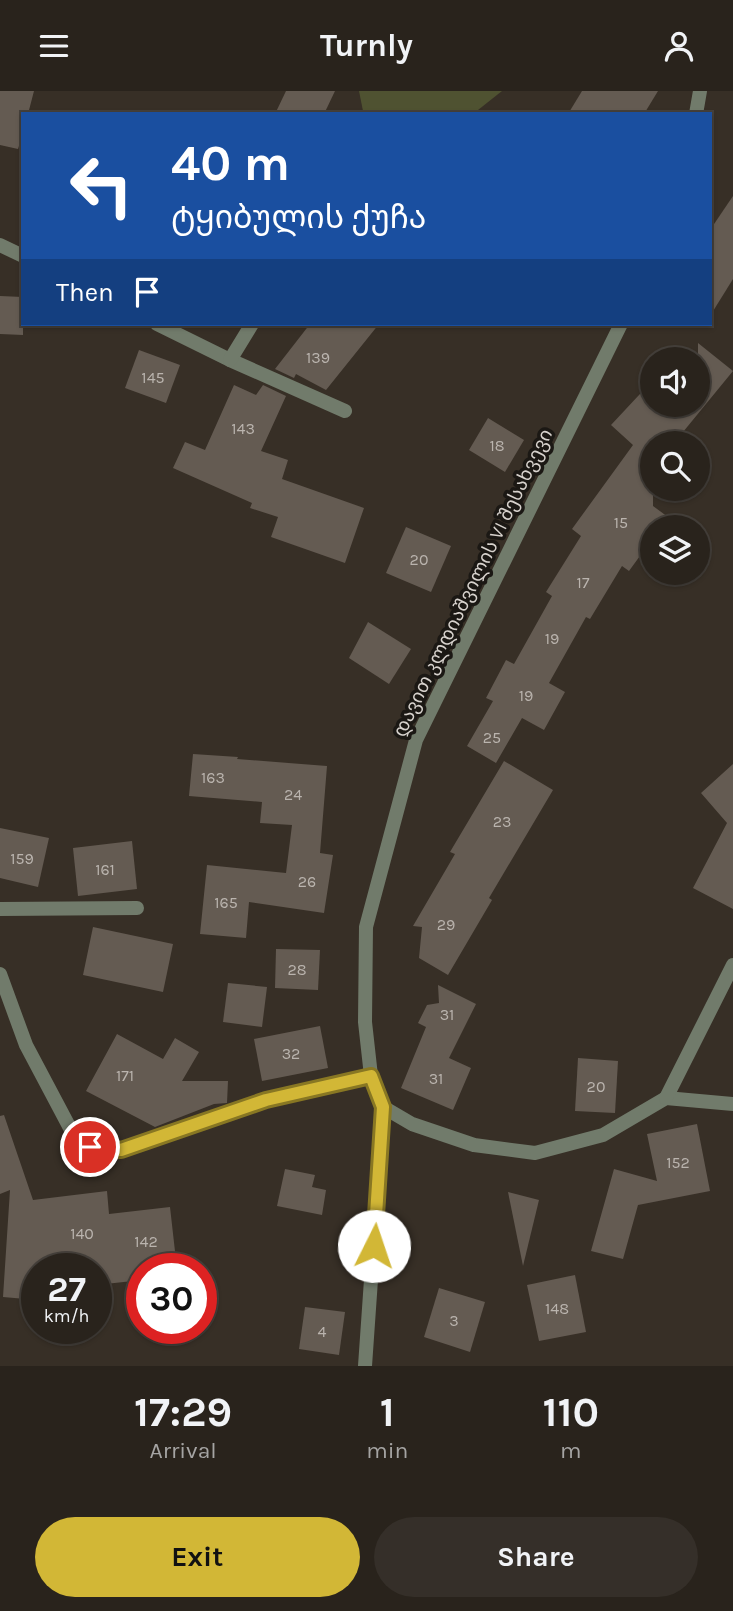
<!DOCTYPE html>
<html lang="en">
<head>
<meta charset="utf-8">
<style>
  body { margin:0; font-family:Karla,"Noto Sans Georgian",sans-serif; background:#352f29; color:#f1f3f6; height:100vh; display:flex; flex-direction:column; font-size:26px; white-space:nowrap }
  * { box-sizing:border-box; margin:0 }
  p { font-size:23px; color:#a5a4a3 }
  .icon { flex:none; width:38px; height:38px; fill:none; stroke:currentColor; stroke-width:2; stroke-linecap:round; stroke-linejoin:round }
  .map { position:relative; height:1275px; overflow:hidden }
  .drawer { display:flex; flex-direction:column; background:#29231c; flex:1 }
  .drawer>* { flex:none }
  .banner { position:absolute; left:21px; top:21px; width:691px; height:214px; border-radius:0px; box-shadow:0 2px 5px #0004,0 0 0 2px #45403b; background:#1a4fa0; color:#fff; overflow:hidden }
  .tools { position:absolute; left:640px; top:256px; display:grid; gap:14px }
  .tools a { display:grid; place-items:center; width:70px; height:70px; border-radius:50%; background:#29231c; box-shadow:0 2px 5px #0004,0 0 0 2px #45403b; font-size:35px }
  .speed { position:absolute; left:21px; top:1162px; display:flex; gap:14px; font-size:35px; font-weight:700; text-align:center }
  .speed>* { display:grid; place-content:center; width:91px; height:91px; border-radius:50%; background:#29231c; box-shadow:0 2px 5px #0004,0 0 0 2px #45403b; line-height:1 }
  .speed small { font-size:18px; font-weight:400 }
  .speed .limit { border:10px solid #d22; background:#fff; color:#111 }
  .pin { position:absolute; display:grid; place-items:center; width:60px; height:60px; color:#fff; margin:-30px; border:4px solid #fff; border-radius:50%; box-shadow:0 2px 7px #0007 }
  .me { position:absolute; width:77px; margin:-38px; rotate:4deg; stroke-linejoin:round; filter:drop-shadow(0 0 5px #0008) }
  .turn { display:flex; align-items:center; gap:24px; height:147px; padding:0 35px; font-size:32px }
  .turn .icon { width:91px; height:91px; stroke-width:2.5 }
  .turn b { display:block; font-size:49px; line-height:60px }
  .then { display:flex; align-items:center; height:66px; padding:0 35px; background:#0003; gap:14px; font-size:26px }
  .eta { display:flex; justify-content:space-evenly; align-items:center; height:119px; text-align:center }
  .eta b { font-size:42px; font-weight:700; line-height:49px }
  .action { display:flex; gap:14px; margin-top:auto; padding:14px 35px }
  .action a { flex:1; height:80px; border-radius:42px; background:#d2b736; color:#111; font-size:28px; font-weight:700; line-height:80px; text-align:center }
  .action a+a { background:#352f29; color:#f1f3f6 }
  header { display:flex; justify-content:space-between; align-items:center; height:91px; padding:0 35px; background:#29231c; font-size:32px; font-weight:700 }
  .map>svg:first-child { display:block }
</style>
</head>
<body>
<header><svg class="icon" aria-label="menu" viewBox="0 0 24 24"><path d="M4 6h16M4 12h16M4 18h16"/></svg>Turnly<svg class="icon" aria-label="person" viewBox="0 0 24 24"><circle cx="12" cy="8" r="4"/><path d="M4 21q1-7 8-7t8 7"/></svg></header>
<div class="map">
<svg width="733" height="1275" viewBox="0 0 733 1275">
  <rect width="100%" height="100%" fill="#372f26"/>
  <polygon fill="#4f5231" points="359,0 502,0 478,19 447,23 363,20"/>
  <g fill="#645b52">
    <polygon points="0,0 34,0 28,23 23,23 23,42 18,58 0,54"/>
    <polygon points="286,0 335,0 324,23 275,23"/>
    <polygon points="582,0 658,0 644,23 568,23"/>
    <polygon points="733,105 733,188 710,225 710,139"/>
    <polygon points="0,205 23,206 23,244 0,243"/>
    <polygon points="310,233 379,233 326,299 296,283 294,287 275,278"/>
    <polygon points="698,252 733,280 674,352 653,352 653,415 668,426 661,436 653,436 653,447 629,480 622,475 590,528 586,526 549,592 565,601 544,639 522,627 496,672 467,655 493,610 486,607 506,569 514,573 552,505 546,501 581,445 572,438 633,354 611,334 653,289 653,313 698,313"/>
    <polygon points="139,259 180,274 166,312 125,297"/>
    <polygon points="234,294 256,304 263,294 286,305 261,360 288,369 282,388 364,417 345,472 271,446 278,426 250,417 252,412 173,377 185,351 205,359"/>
    <polygon points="488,327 524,349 505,381 469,359"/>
    <polygon points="406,436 451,455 431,501 386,482"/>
    <polygon points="368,531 411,558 389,593 349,567"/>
    <polygon points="193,663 238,666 237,668 327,675 320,762 333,764 324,822 249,811 246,847 200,843 207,774 286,782 292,734 260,732 262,711 189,705"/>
    <polygon points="504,670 553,699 489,807 492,809 448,884 419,867 422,836 413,835 455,763 450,761"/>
    <polygon points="733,673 733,818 693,797 727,732 701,702"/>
    <polygon points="0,737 49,747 38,796 0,787"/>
    <polygon points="132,750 137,798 78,805 73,757"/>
    <polygon points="93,836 173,853 163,901 83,884"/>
    <polygon points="276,858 320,859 318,899 275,897"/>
    <polygon points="228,892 267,896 262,936 223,931"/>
    <polygon points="438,894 476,913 449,967 471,977 453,1019 401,997 426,936 418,932 427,914 439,912"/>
    <polygon points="320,935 328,977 262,990 254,948"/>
    <polygon points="117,943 163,968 175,947 199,961 182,990 228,990 227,1012 214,1013 155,1036 86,1000"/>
    <polygon points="578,967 618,970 615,1022 575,1020"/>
    <polygon points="4,1024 33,1109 107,1100 109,1123 170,1116 177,1178 142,1178 142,1189 96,1194 96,1178 37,1178 37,1209 3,1206 10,1099 0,1103 0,1025"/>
    <polygon points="697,1033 710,1100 638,1114 623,1168 591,1160 614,1078 657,1090 647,1043"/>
    <polygon points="285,1078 315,1084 312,1096 326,1099 322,1124 277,1115"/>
    <polygon points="508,1101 539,1109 523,1175"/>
    <polygon points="575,1184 586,1241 539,1250 527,1194"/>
    <polygon points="439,1197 485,1211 470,1261 424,1246"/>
    <polygon points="305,1216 345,1221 339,1264 299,1258"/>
  </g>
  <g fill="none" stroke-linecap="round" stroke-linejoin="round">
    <g stroke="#717b6b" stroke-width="14">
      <polyline points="0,154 23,165"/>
      <polyline points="157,233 230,269 345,320"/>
      <polyline points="230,269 252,233"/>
      <polyline points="0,818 137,817"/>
    </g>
    <g stroke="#717b6b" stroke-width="14">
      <polyline points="696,23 700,0"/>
      <polyline points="621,233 416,649 366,836 365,931 371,985 383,1016 412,1033 474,1054 535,1062 603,1044 666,1007 733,1013"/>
      <polyline points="0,883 26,954 71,1039 90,1056 121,1059 266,1009 371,985"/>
      <polyline points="666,1007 733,874"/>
      <polyline points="365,1275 383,1016"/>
    </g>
  </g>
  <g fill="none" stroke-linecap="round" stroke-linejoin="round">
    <g stroke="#887723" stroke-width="18">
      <polyline id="route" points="90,1056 121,1059 266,1009 371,985 383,1016 374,1155"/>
    </g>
    <use href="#route" stroke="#d2b736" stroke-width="12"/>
  </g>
  <g text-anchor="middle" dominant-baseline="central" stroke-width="7" stroke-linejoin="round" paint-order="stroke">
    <g font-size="16" fill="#bab4ae">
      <text x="318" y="266">139</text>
      <text x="153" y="286">145</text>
      <text x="243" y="337">143</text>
      <text x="497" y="354">18</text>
      <text x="621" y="431">15</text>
      <text x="419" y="468">20</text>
      <text x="583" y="491">17</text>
      <text x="552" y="547">19</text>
      <text x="526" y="604">19</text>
      <text x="492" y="646">25</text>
      <text x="213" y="686">163</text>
      <text x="293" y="703">24</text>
      <text x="502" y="730">23</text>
      <text x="22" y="767">159</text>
      <text x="105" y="778">161</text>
      <text x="307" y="790">26</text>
      <text x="226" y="811">165</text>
      <text x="446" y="833">29</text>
      <text x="297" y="878">28</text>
      <text x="447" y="923">31</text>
      <text x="291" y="962">32</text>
      <text x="125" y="984">171</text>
      <text x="436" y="987">31</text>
      <text x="596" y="995">20</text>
      <text x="678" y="1071">152</text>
      <text x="82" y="1142">140</text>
      <text x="146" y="1150">142</text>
      <text x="557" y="1217">148</text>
      <text x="454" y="1229">3</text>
      <text x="322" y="1240">4</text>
    </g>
    <g font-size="19" fill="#d7d2cd" stroke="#1b1814">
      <text transform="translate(473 492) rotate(-64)">დავით კლდიაშვილის VI შესახვევი</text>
    </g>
  </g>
</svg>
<div class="tools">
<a><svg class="icon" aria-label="sound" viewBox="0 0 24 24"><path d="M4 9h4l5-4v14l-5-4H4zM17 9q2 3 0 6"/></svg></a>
<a><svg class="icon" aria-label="search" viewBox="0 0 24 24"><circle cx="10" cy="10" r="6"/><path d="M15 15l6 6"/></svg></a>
<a><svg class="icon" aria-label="layers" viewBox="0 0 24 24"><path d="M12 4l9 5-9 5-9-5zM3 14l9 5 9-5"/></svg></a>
</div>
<div class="speed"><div>27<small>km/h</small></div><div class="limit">30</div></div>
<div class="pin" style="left:90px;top:1056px;background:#d93025"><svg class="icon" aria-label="arrive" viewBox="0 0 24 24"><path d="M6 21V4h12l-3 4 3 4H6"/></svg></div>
<svg class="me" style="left:374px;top:1155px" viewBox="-20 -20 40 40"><circle r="19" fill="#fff"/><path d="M0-13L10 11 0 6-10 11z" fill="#d2b736"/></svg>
<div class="banner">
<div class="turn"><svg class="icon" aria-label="left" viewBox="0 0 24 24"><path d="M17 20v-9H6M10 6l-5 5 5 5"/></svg><div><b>40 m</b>ტყიბულის ქუჩა</div></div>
<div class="then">Then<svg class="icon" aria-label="arrive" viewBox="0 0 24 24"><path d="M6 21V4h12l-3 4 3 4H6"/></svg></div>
</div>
</div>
<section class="drawer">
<div class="eta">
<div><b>17:29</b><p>Arrival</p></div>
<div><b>1</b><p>min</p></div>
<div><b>110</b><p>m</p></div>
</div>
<div class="action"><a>Exit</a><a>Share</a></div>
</section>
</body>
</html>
